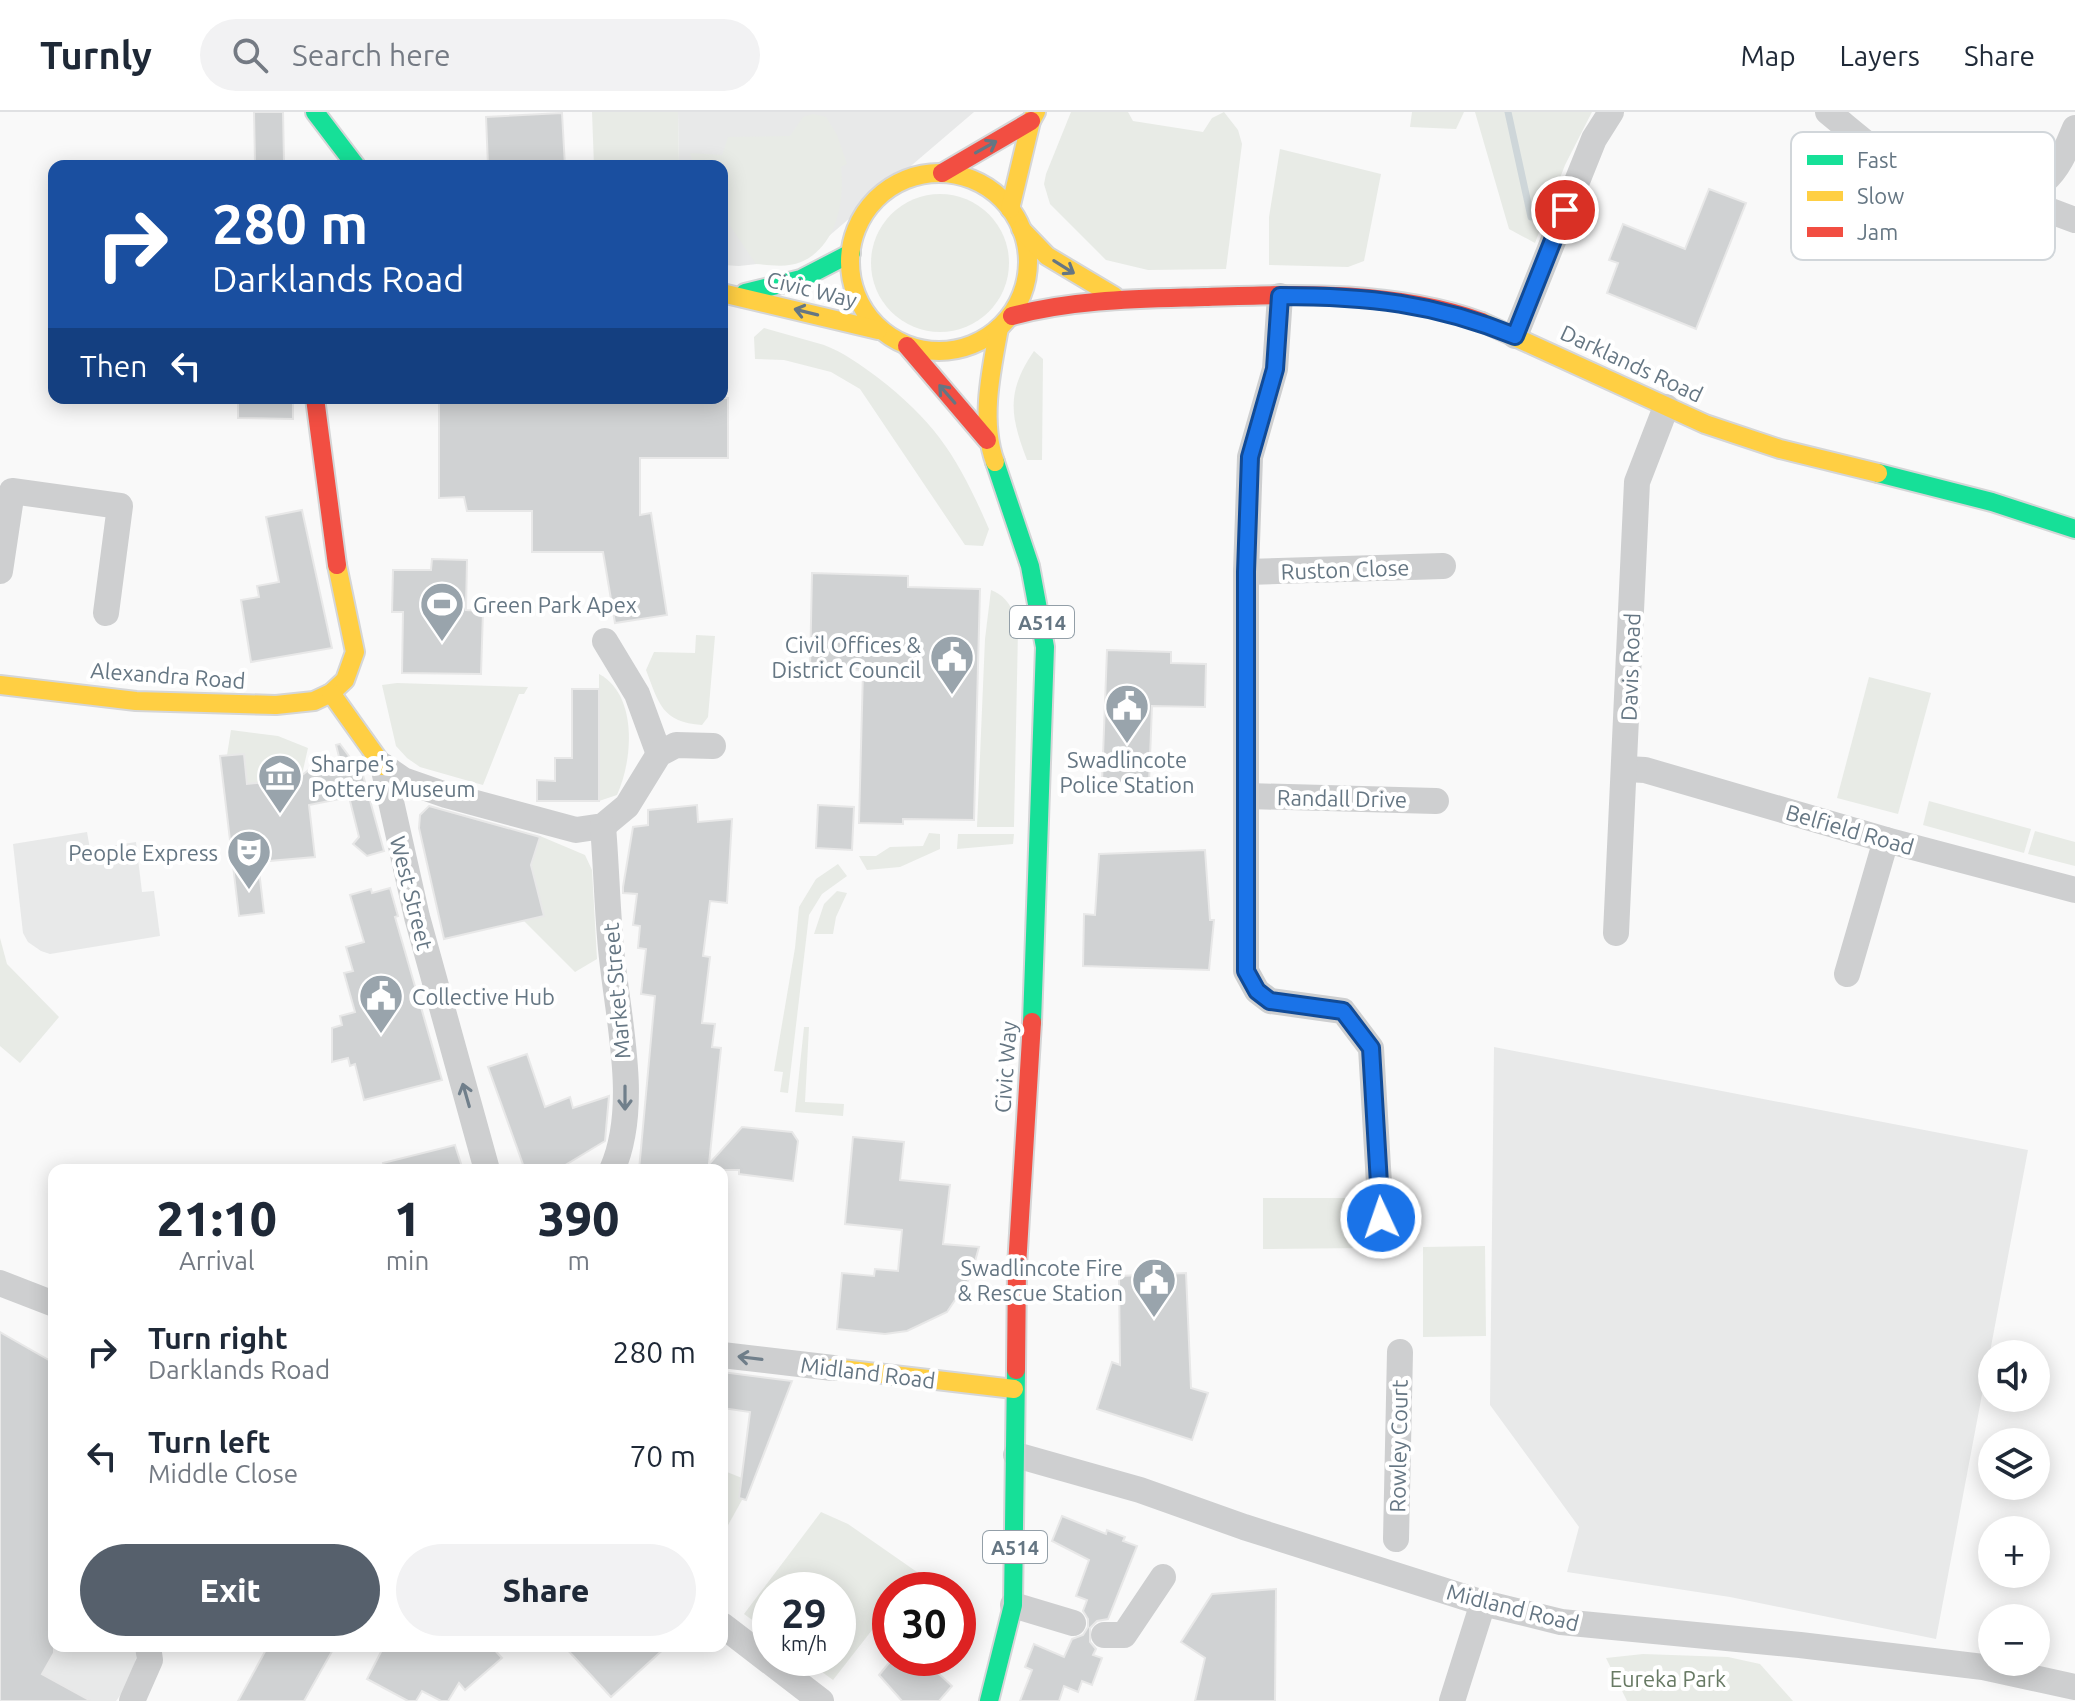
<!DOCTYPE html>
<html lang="en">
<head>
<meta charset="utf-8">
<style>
  body { margin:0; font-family:Ubuntu,sans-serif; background:#f2f2f3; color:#1f2937; height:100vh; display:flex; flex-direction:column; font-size:30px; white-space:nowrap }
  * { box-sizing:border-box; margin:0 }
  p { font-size:26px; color:#747a83 }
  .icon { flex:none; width:44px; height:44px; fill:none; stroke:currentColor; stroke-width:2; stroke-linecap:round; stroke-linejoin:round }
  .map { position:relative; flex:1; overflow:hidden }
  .side { position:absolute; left:48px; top:1052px; width:680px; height:488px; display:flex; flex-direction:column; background:#fff; border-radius:16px; box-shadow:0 4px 20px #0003 }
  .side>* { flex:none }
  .top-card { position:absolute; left:48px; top:48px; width:680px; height:244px; border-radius:16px; box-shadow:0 4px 20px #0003; background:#1a4fa0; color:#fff; overflow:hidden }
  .controls { position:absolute; left:1978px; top:1228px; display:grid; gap:16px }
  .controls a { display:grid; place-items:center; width:72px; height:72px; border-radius:50%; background:#fff; box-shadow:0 4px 20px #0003; font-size:40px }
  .speed { position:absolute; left:752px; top:1460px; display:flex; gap:16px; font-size:40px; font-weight:700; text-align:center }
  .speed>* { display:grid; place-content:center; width:104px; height:104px; border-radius:50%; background:#fff; box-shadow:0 4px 20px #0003; line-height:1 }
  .speed small { font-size:20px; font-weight:400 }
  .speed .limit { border:12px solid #d22; background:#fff; color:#111 }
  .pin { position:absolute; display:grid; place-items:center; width:68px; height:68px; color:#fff; margin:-34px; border:4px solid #fff; border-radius:50%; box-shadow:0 2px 8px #0007 }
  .me { position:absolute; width:88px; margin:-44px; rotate:357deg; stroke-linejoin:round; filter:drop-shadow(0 0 6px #0008) }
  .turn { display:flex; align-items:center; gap:28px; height:168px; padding:0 32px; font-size:36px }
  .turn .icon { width:104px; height:104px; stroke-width:2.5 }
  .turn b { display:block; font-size:56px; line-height:68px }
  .then { display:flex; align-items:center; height:76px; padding:0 32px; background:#0003; gap:16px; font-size:30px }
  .eta { display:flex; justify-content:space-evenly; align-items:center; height:136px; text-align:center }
  .eta b { font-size:48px; font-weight:800; line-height:56px }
  .button { display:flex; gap:16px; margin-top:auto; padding:16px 32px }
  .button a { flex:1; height:92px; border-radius:48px; background:#56606c; color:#fff; font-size:32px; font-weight:800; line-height:92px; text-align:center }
  .button a+a { background:#f2f2f3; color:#1f2937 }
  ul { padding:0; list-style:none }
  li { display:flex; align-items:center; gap:24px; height:104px; padding:0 32px }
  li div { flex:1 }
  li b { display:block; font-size:30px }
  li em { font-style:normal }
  header { display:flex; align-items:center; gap:48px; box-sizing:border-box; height:112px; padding:0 40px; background:#fff; border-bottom:2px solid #e0e1e3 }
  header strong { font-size:38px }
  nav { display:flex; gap:44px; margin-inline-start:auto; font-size:28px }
  .search { width:560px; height:72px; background:#f2f2f3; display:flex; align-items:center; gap:20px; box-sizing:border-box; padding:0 28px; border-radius:44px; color:#747a83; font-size:30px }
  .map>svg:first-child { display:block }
</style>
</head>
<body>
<header>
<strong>Turnly</strong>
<div class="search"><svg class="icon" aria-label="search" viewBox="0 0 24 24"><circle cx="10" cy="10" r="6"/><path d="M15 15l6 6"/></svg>Search here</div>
<nav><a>Map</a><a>Layers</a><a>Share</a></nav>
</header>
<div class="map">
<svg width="2075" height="1589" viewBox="0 0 2075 1589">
  <rect width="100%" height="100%" fill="#f9f9f9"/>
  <g fill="#e8e9e9">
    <polygon points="678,0 974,0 802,147 739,154 722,153 722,54 679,54"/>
    <polygon points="87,720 90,737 136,730 142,780 154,779 160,824 50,842 41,839 28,830 23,821 13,732"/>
    <polygon points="1494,935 2028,1038 1936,1527 1730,1485 1567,1460 1579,1415 1490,1293"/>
    <polygon points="0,1220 54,1251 54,1534 139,1534 130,1570 116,1589 0,1589"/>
  </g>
  <g fill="#e8ebe6">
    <polygon points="592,0 678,0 679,54 594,54"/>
    <polygon points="1071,0 1128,0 1133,9 1203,20 1212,6 1224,0 1238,18 1242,32 1226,157 1148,158 1106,148 1050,92 1044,72 1046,62"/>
    <polygon points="1412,0 1464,0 1456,17 1410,15"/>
    <polygon points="1475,0 1592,0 1565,53 1535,131 1509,117"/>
    <path d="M813 2 826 5 837 23 847 52 841 55C845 88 837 135 801 150 787 156 770 153 756 152L722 102V54H694L690 41 722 43 728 25 790 24 803 5Z"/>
    <polygon points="1280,37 1381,62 1364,149 1348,155 1269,153 1269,105"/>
    <circle cx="940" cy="151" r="69"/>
    <path d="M764 216C784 222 804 227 824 233 843 240 861 253 877 265 938 312 959 348 989 417L983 434 965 433 860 277 831 260 784 248 755 247 754 225Z"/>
    <path d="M1034 239 1043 247 1042 348H1027C1010 303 1006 280 1034 239Z"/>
    <path d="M991 478C1010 486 1014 500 1018 518L1014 715H977L985 527Z"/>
    <path d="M696 523 715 524 708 605 702 613C662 610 659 592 646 558L654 540 695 541Z"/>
    <path d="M599 562C638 583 633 648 617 683L599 689Z"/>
    <polygon points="1869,565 1931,581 1898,702 1837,686"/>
    <polygon points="397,571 528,575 524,582 519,582 483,673 420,655 407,646 396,634 382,573"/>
    <polygon points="231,618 278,624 308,636 301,667 247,672 244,642 227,643"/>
    <polygon points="1929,689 2031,717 2024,741 1923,713"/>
    <polygon points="2035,719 2075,730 2075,754 2028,742"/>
    <polygon points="929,721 940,722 940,737 900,755 867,758 859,744 876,744 890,735 923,734"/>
    <polygon points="958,722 1014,722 1013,732 957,737"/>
    <polygon points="540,724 585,743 592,758 597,847 575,860 524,809 544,804 531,753"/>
    <polygon points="838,752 847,764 822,782 809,803 788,981 780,980 783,960 774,959 795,836 799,795 816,767"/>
    <polygon points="837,779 847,781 836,805 833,822 814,822 824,792"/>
    <polygon points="0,826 7,852 59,905 20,951 0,934"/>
    <polygon points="804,915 809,915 805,990 844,992 843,1004 795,1000"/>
    <polygon points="1263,1086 1362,1086 1364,1136 1263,1137"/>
    <polygon points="1485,1134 1486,1224 1423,1225 1423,1135"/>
    <polygon points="722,1358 752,1370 722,1424"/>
    <polygon points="821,1400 848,1412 917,1460 903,1478 890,1478 890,1495 833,1568 803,1546 838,1546 838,1478 770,1478 770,1521 744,1502"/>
    <polygon points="1643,1542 1728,1545 1760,1552 1793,1589 1627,1589 1606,1546"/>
  </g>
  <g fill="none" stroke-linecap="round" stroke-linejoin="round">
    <polyline stroke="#ced6d9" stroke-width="7" points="1508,0 1531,105"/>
  </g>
  <g fill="#d0d2d3" stroke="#e8e8e8" stroke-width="2">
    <polygon points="254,0 283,0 284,50 255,51"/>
    <polygon points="562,1 565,54 488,54 486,5"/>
    <polygon points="1709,77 1746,91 1696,217 1607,181 1618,151 1609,148 1623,112 1685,137"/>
    <polygon points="238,286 293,286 293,307 238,306"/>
    <polygon points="439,286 728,286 728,346 640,346 640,403 651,401 667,503 615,511 603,440 532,440 532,399 467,399 464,385 439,386"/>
    <polygon points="302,398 332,536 251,550 241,488 259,485 257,474 279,470 266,405"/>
    <polygon points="432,447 467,448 466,498 483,499 481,562 402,561 403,500 392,500 393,458 431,458"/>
    <polygon points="812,461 908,464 908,475 980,477 974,708 903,707 903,712 859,711 863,558 810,557"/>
    <polygon points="1107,538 1171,540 1171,551 1206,552 1205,595 1152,594 1149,672 1102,670"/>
    <polygon points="572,577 599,577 599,689 537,689 537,668 555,669 555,646 572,646"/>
    <polygon points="340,632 363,663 384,739 367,744 353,732 359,725 349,685 309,693 315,745 258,750 264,801 239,804 220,644 244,642 247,672 297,667 310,657 340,649 336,633"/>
    <polygon points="697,693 698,710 732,707 727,791 710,789 703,844 710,845 702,911 715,912 712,935 721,936 709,1052 742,1015 792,1020 798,1029 793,1069 739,1062 739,1058 639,1058 655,884 641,882 646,837 638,836 640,814 633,813 637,782 623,781 623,775 633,715 648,713 648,698"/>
    <polygon points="818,693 854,695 852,738 816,736"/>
    <polygon points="429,694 540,725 531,753 544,804 444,827 419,716 420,703"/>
    <polygon points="1205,738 1210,808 1214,808 1209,858 1083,854 1084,802 1095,803 1099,742"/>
    <polygon points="390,776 398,804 395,805 442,968 364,988 355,952 350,954 348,946 332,950 332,916 342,913 340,904 355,900 344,861 353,859 346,835 364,830 350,783 371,777 372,781"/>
    <polygon points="527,942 545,995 570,985 573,996 609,984 605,1029 557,1058 525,1058 488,955"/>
    <polygon points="853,1025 904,1030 900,1068 950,1073 943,1132 979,1135 971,1164 947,1200 907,1219 885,1222 837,1217 842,1161 874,1164 875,1157 898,1159 902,1118 845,1112"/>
    <polygon points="455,1033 463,1058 384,1058 383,1051"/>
    <polygon points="1186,1161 1191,1276 1208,1281 1192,1328 1097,1297 1112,1250 1120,1253 1119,1164"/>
    <polygon points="0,1220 54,1251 54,1541 42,1562 91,1589 0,1589"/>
    <polygon points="722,1260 792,1269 746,1388 739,1386 750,1300 722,1296"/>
    <polygon points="1062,1404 1106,1422 1107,1418 1125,1425 1123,1429 1137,1434 1108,1507 1097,1509 1090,1516 1090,1530 1096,1537 1093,1543 1102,1546 1092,1573 1082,1569 1078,1580 1064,1574 1059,1589 1020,1589 1032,1558 1025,1555 1034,1532 1064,1545 1072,1527 1083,1523 1088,1515 1088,1507 1083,1499 1087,1488 1076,1484 1089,1448 1052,1429"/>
    <polygon points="1276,1477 1275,1589 1195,1589 1205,1546 1181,1530 1212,1482"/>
    <polygon points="268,1534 335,1534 304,1589 238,1589"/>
    <polygon points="384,1534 491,1534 502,1546 465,1578 459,1571 448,1589 441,1589 422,1579 416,1589 408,1589 367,1567"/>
    <polygon points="564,1534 667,1534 611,1585"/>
    <polygon points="893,1546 922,1546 952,1574 939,1589 902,1589 879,1563"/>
  </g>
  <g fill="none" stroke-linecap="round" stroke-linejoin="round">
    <g stroke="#d5d6d7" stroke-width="22">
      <g id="fast">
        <polyline points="315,0 356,54"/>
        <polyline points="745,181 801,167 851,141"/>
        <polyline points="995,350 1030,454 1045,535 1032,910"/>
        <polyline points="1878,361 1992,390 2075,417"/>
        <polyline points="989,1589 1013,1493 1016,1258"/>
      </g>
    </g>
    <g stroke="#d5d6d7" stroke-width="22">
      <g id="slow">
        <circle cx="939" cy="150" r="89"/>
        <polyline points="1010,97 1031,9 1036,0"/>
        <polyline points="1021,117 1047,144 1114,184"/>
        <polyline points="722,181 878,218"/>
        <polyline points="1482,210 1705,312 1780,337 1878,361"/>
        <path d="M995 350C980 309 991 259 999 216"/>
        <polyline points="0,573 136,589 276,593 314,589 331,581 345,568 355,540 337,453"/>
        <polyline points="331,581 383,654"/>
        <polyline points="833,1256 1014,1277"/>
      </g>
    </g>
    <g stroke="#d5d6d7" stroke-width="22">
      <g id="jam">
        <polyline points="942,61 1031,9"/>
        <path d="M1012 204C1076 187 1139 187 1205 185 1298 182 1393 178 1482 210"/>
        <polyline points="907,234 987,328"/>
        <polyline points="315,286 337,453"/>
        <polyline points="1016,1258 1017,1154 1032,910"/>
      </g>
    </g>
    <g stroke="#cecfd0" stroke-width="26">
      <path d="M1828 0C1844 13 1860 27 1876 39 1914 66 2003 105 2044 69 2060 55 2067 35 2075 16"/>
      <polyline points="2033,77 2048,98 2075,108"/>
      <polyline points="1280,184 1275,257 1250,345 1246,460 1246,859 1257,879 1270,889 1343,899 1371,936 1381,1106"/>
      <polyline points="1515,224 1594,27 1611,0"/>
      <polyline points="0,459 12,379 120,394 106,501"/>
      <polyline points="1246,460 1443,454"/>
      <polyline points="605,529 637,582 659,642"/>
      <polyline points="383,654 417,805 487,1058"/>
      <polyline points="383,654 403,668 446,683 576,718 603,714 627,694 659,642 676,633 713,634"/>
      <polyline points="1626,657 1645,658 1886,728 2075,778"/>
      <polyline points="1248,684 1436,689"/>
      <path d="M603 714C606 751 607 788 610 825 615 898 642 990 612 1058"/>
      <polyline points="1616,821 1637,370 1666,295"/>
      <polyline points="1847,862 1886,728"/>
      <polyline points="0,1171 54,1192"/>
      <polyline points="722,1243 833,1256"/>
      <polyline points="1016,1343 1140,1378 1244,1415 1483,1491 1561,1510 1800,1533 1983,1555 2075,1575"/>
      <polyline points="1396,1427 1400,1240"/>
      <polyline points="1013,1493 1073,1511"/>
      <polyline points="722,1513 821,1589"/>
      <polyline points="1104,1523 1124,1523 1163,1465"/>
      <polyline points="132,1589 150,1548 148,1534"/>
      <polyline points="1452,1589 1483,1491"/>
    </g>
    <use href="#fast" stroke="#16e098" stroke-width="18"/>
    <use href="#slow" stroke="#ffcf43" stroke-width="18"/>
    <use href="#jam" stroke="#f24e42" stroke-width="18"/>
  </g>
  <defs><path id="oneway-shaft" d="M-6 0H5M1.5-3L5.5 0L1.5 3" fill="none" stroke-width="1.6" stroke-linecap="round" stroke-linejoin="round" transform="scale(2)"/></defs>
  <g stroke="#657683">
    <use href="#oneway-shaft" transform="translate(986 35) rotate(-29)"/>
    <use href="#oneway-shaft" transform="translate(1064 155) rotate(32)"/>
    <use href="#oneway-shaft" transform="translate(806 200) rotate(-166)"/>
    <use href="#oneway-shaft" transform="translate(947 282) rotate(-131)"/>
  </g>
  <g stroke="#707f8b">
    <use href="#oneway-shaft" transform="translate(466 983) rotate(-106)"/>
    <use href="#oneway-shaft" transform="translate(625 986) rotate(90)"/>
    <use href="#oneway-shaft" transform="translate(750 1246) rotate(-173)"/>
  </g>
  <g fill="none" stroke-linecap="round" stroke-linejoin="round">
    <g stroke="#114b97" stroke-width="20">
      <path id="route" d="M1381 1106 1371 936 1343 899 1270 889 1257 879 1246 859V460L1250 345 1275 257 1280 184C1367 184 1434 191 1515 224L1565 98"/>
    </g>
    <use href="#route" stroke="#1a73e8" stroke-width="14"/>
  </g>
  <defs>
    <g id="stadium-pin" transform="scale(2.3)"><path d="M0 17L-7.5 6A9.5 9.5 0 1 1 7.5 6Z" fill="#99a4ac" stroke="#fff"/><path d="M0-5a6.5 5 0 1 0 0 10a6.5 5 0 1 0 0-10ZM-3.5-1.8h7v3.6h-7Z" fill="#fff"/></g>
    <g id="civic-pin" transform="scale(2.3)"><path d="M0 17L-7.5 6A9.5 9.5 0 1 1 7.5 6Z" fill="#99a4ac" stroke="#fff"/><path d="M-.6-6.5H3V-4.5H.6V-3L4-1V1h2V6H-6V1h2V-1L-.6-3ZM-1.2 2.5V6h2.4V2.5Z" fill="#fff"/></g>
    <g id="museum-pin" transform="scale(2.3)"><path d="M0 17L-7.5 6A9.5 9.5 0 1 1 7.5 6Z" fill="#99a4ac" stroke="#fff"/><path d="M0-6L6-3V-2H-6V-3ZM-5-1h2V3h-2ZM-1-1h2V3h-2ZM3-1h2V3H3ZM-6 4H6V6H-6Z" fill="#fff"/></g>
    <g id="theatre-pin" transform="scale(2.3)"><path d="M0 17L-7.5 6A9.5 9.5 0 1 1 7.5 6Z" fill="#99a4ac" stroke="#fff"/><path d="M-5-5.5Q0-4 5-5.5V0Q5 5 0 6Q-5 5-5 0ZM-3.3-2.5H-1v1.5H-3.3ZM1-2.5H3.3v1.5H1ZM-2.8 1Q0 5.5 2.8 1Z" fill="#fff"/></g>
  </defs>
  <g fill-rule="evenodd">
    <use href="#stadium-pin" x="442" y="492"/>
    <use href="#civic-pin" x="952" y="545"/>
    <use href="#civic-pin" x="1127" y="594"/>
    <use href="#museum-pin" x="280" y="664"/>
    <use href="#theatre-pin" x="249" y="740"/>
    <use href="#civic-pin" x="381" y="884"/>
    <use href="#civic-pin" x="1154" y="1168"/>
  </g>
  <g text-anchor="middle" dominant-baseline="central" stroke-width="8" stroke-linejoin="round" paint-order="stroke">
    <g fill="#fff" stroke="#939fa8" stroke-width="2">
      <rect x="1010" y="494" width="64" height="32" rx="6"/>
      <rect x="983" y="1419" width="64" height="32" rx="6"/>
    </g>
    <g font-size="20" font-weight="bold" fill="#657683">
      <text x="1042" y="510">A514</text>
      <text x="1015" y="1435">A514</text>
    </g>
    <g font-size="22" fill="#657683" stroke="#fff">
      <text transform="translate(812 177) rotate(14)">Civic Way</text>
      <text transform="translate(1632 251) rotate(25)">Darklands Road</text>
      <text transform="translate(1345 457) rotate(-2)">Ruston Close</text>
      <text transform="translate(1630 555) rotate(-88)">Davis Road</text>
      <text transform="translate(168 563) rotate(4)">Alexandra Road</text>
      <text transform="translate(1342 686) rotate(1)">Randall Drive</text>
      <text transform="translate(1850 717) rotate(16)">Belfield Road</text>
      <text transform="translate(412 781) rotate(76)">West Street</text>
      <text transform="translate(616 879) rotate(-95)">Market Street</text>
      <text transform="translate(1005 955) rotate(-86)">Civic Way</text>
      <text transform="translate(868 1260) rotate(7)">Midland Road</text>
      <text transform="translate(1398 1334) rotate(-89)">Rowley Court</text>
      <text transform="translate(1513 1495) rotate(14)">Midland Road</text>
    </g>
    <g font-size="22" fill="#657683" stroke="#fff" text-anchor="start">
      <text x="473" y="492">Green Park Apex</text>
      <text x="921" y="532" text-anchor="end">Civil Offices &amp;<tspan x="921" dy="25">District Council</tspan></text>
      <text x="1127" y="647" text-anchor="middle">Swadlincote<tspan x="1127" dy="25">Police Station</tspan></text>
      <text x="311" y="651">Sharpe's<tspan x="311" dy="25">Pottery Museum</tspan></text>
      <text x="218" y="740" text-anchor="end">People Express</text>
      <text x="412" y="884">Collective Hub</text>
      <text x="1123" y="1155" text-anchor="end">Swadlincote Fire<tspan x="1123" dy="25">&amp; Rescue Station</tspan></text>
    </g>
    <g font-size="22" fill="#687a64" stroke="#fff">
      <text x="1668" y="1566">Eureka Park</text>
    </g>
  </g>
  <rect x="1791" y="20" width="264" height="128" rx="12" fill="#fff" stroke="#d1d6da" stroke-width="2"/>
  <rect x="1807" y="43" width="36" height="10" fill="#16e098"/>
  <rect x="1807" y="79" width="36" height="10" fill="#ffcf43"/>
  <rect x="1807" y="115" width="36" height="10" fill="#f24e42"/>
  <g font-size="22" fill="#657683">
    <text x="1857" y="56">Fast</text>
    <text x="1857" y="92">Slow</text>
    <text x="1857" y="128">Jam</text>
  </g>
</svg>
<div class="controls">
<a><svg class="icon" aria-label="sound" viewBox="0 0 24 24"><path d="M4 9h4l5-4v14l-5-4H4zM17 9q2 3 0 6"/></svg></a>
<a><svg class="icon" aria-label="layers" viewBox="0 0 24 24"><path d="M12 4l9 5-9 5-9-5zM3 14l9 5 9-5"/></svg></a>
<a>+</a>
<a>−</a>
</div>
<div class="speed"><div>29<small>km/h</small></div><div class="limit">30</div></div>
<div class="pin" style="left:1565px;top:98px;background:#d93025"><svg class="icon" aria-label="arrive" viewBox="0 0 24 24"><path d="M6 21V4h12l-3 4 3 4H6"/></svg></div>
<svg class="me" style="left:1381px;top:1106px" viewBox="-20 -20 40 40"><circle r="17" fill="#1a73e8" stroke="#fff" stroke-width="3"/><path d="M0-11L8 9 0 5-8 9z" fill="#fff"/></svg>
<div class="top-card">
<div class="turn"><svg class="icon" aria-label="right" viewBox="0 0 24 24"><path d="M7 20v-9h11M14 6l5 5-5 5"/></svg><div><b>280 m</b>Darklands Road</div></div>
<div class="then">Then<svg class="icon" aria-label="left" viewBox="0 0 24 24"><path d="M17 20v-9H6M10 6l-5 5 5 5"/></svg></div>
</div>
<section class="side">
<div class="eta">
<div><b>21:10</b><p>Arrival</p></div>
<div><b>1</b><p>min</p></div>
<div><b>390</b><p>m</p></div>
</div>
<ul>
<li><svg class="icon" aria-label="right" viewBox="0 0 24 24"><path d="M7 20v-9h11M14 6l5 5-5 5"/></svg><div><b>Turn right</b><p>Darklands Road</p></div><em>280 m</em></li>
<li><svg class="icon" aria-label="left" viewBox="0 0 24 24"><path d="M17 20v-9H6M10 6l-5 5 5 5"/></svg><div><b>Turn left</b><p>Middle Close</p></div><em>70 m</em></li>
</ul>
<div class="button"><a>Exit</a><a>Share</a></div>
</section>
</div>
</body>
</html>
